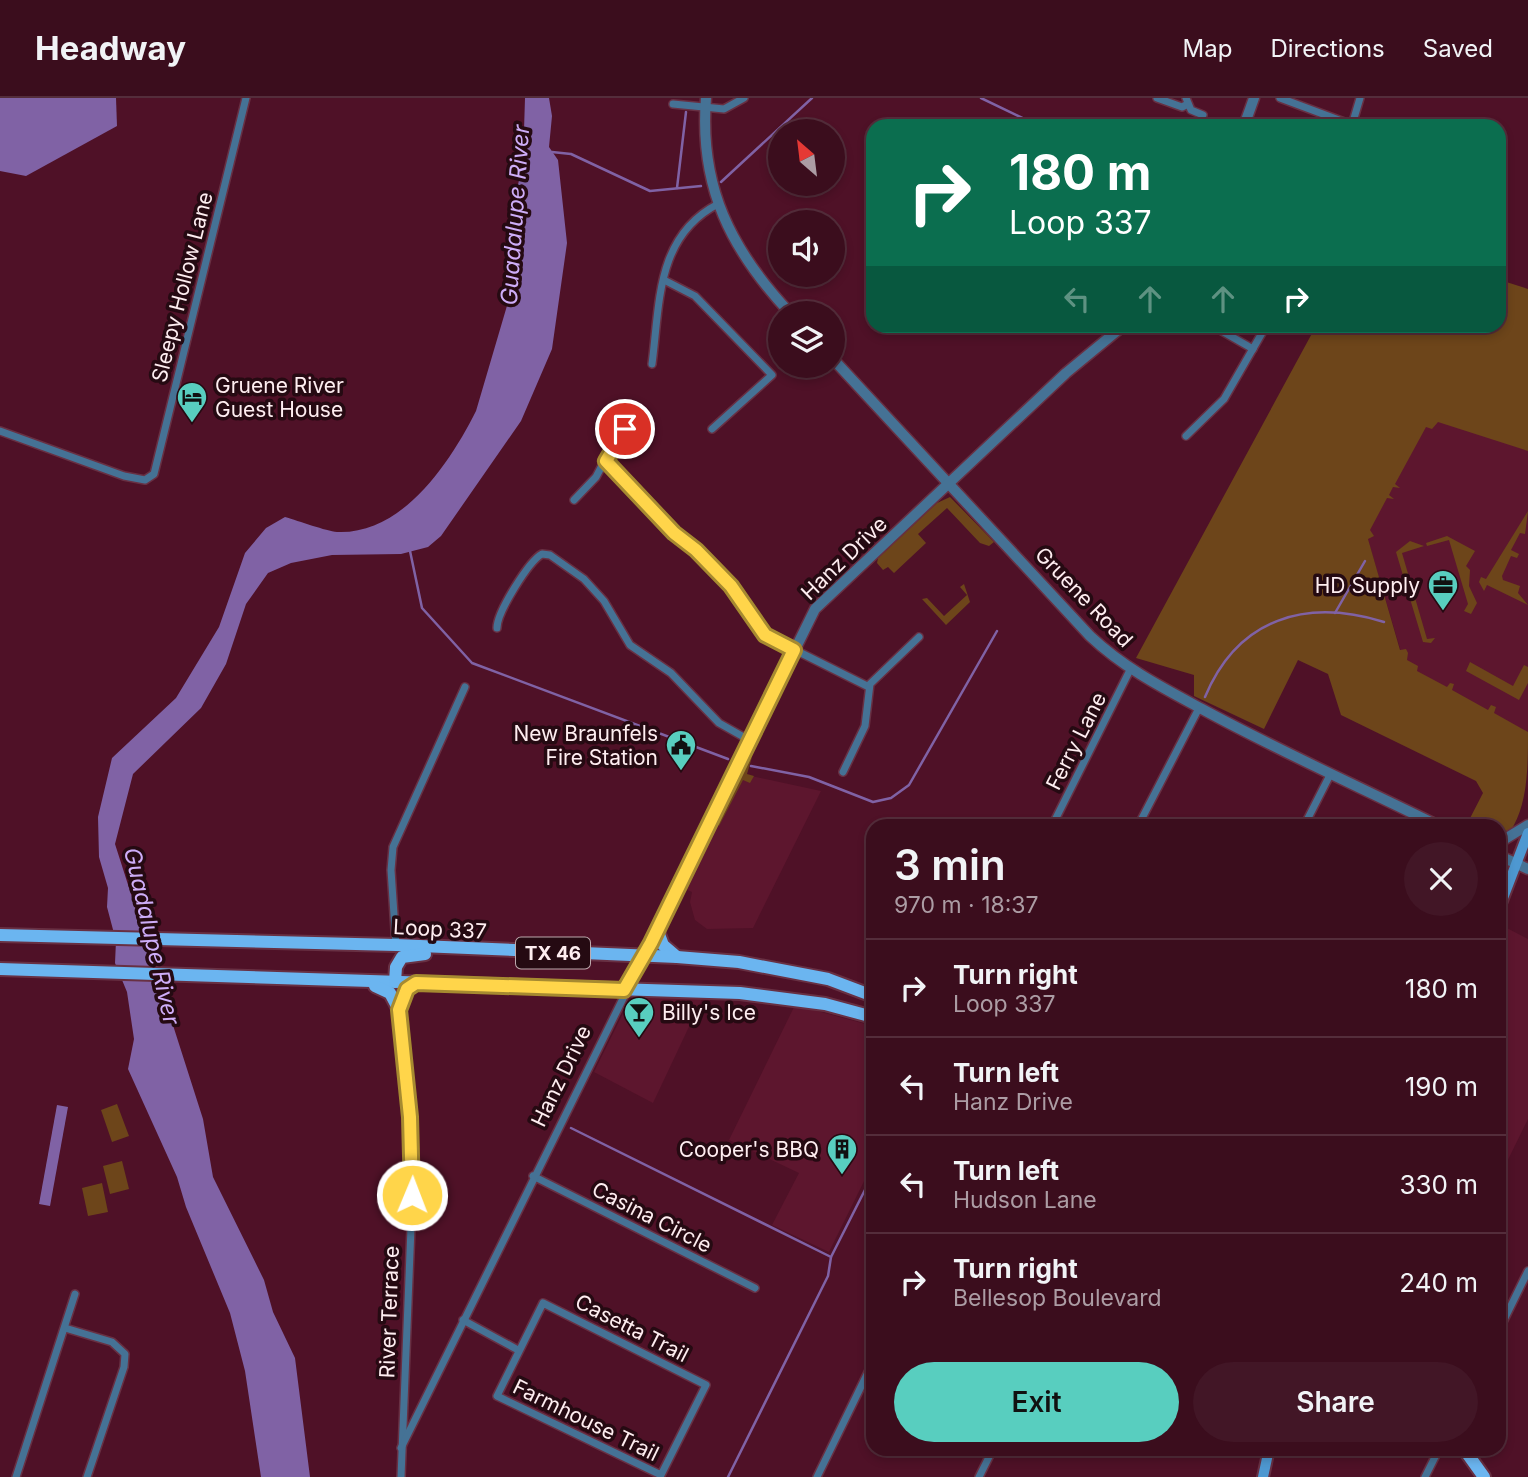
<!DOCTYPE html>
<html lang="en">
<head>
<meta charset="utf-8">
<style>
  body { margin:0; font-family:Inter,sans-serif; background:#421626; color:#f1f3f6; height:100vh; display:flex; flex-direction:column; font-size:26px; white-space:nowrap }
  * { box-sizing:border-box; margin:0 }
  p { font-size:23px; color:#ac9ca4 }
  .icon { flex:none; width:38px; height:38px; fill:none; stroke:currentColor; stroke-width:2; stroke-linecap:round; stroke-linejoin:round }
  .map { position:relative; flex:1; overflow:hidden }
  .drawer { position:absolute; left:866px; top:721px; width:640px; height:637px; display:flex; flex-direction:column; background:#3b0d1d; border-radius:21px; box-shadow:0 4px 10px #0003,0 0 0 2px #542d3b }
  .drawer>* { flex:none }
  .banner { position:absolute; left:866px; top:21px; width:640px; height:214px; border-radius:21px; box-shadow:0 4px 10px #0003,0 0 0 2px #542d3b; background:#0b6e4f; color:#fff; overflow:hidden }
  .needle { width:46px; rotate:332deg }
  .buttons { position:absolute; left:768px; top:21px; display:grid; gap:14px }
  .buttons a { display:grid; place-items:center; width:77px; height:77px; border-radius:50%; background:#3b0d1d; box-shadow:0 4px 10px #0003,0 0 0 2px #542d3b; font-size:35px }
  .pin { position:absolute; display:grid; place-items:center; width:60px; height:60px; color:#fff; margin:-30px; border:4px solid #fff; border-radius:50%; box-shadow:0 2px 7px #0007 }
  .me { position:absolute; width:77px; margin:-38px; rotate:1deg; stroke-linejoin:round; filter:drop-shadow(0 0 5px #0008) }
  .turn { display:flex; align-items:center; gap:24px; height:147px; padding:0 28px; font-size:32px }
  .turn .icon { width:91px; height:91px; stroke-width:2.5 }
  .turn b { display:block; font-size:49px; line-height:60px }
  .lanes { display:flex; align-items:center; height:66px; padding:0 28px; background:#0003; justify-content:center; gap:35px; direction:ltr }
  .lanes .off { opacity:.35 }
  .round { display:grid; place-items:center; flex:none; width:74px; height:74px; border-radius:37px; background:#421626 }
  .summary { display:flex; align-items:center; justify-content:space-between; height:119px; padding:0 28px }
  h1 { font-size:42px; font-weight:600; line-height:52px }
  .action { display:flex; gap:14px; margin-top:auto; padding:14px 28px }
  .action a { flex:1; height:80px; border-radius:42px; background:#58cebf; color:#111; font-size:28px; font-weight:600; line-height:80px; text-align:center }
  .action a+a { background:#421626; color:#f1f3f6 }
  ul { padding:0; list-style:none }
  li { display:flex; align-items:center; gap:21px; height:98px; padding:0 28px; border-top:2px solid #542d3b }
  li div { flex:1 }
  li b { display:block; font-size:26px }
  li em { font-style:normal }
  header { display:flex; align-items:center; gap:42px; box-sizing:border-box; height:98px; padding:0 35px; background:#3b0d1d; border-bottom:2px solid #542d3b }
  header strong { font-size:33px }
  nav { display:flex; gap:38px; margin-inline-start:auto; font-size:24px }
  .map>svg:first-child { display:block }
</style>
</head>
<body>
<header>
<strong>Headway</strong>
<nav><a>Map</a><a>Directions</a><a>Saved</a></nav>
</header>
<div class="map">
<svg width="1528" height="1379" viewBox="0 0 1528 1379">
  <rect width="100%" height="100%" fill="#4f1127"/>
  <g fill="#5d162e">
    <polygon points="1428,316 1528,349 1528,637 1406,571 1365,432"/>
    <polygon points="738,675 821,693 753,830 707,831 695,822 690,804 692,794 685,791 679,797"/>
    <polygon points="1503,828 1528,841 1528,1021 1500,1078 1500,836"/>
    <polygon points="635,897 703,899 653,1005 594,974 629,903"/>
    <polygon points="795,907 873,928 873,1065 829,1154 772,1127 799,1075 729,1042"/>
  </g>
  <g fill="#6d451a">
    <path d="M1500 182 1528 191V353L1438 324 1432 331 1426 329 1395 386 1400 390 1393 389 1389 397 1394 401 1387 400 1370 432 1374 438 1368 441 1400 552 1406 551 1408 555 1407 562 1418 568 1417 573 1447 589 1450 585 1454 586 1452 592 1488 612 1491 607 1496 609 1494 615 1528 634C1528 671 1528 712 1506 739L1503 732 1500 736V728H1466L1483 695 1476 683 1341 617 1328 576 1298 562 1264 631 1194 598V577L1136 560 1316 228H1500Z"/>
    <polygon points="950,399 994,444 989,448 980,445 947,410 918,436 926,445 894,475 888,469 883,472 877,465 878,460 937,405"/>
    <polygon points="1528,413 1525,436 1520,435 1511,452 1519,456 1517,460 1511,458 1502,478 1503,482 1520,488 1518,495 1528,507 1487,487 1484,493 1479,484 1481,479 1486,481"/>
    <polygon points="1447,438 1475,453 1466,468 1470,472 1469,488 1477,505 1471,516 1464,513 1468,506 1449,442 1427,448 1426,445"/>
    <polygon points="1410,443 1424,448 1402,455 1427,541 1435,540 1431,545 1423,544 1396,454"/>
    <polygon points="964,486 970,504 946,527 922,501 927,500 944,518 967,497 960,489"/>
    <polygon points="1470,564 1513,588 1524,567 1528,569 1528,585 1519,602 1466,573"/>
    <polygon points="750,651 754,652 747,666 752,659 747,676 754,678 750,685 743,682 719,728 716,722"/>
    <polygon points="117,1006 129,1038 112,1044 101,1012"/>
    <polygon points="122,1063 129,1091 110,1096 103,1068"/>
    <polygon points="102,1085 108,1114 88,1118 82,1090"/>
  </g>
  <g fill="#8062a5">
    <polygon points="0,0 116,0 117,28 26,78 0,73"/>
    <path d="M525 0H549L552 18 549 49 558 62 567 145 552 251 521 323 441 438 428 449 401 456 332 457 291 465 268 475 246 506 226 566 201 610 133 676 115 746 203 1021 213 1079 264 1182 273 1214 295 1260 310 1379H261L245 1273 230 1215 186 1109 177 1079 128 971 134 941 127 894 115 865 116 843 107 809 108 790 99 759 98 719 112 660 176 600 219 529 245 455 266 430 285 419C299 423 326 433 337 434 402 437 450 365 476 313L519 167 523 146 514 104 523 65Z"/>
    <polygon points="57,1007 68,1009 50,1108 39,1106"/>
  </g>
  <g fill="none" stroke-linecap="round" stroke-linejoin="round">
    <g stroke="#8062a5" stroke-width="2.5">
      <polyline points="981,0 1039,28"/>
      <polyline points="552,54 571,56 650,93 701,88"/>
      <polyline points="721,84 812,0"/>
      <polyline points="677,90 686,14"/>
      <polyline points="410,453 422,510 472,565 728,661"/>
      <polyline points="1335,515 1365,463"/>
      <path d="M1205 599C1238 520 1306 500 1384 524"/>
      <polyline points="751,668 809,679 873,704 891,700 909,687 997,533"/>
      <polyline points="571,1030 831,1159 828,1178 728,1379"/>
      <polyline points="831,1159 873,1076"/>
    </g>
    <g stroke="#683043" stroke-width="10">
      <g id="minor">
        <polyline points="1157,0 1182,9 1188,6"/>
        <polyline points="1186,0 1191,12 1203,17"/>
        <polyline points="1280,0 1355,28"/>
        <polyline points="673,6 724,11 744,0"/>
        <polyline points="1352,27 1360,0"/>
        <polyline points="664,182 695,198 772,277 712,331"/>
        <polyline points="1213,228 1253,251"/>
        <path d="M652 266C660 205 656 138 718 106"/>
        <polyline points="0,333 124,378 145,382 154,376 246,0"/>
        <polyline points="1186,338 1224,301 1266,228"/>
        <polyline points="606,363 674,435 696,452 731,488 767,538 869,589"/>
        <polyline points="574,402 596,379 614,345 634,322"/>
        <path d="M497 530C497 514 529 463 542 456L550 457 584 481 604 503 630 547 671 575 719 625 749 642"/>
        <polyline points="843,674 865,628 870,586 919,539"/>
        <polyline points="1052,728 1130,572"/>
        <polyline points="1138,728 1199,610"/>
        <polyline points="1304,728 1331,675"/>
        <polyline points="396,847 391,772 393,749 465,589"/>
        <polyline points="399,912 413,1080 401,1379"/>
        <polyline points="533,1078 755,1190"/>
        <polygon points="543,1205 706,1287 661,1377 497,1298"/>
        <polyline points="463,1222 518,1252"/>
        <polyline points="65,1230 112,1244 125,1256 124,1269 87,1379"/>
        <polyline points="1500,1230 1528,1173"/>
        <polyline points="401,1350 644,858"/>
        <polyline points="16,1379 75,1196"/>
        <polyline points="817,1379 873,1264"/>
        <polyline points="979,1379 993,1351"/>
        <polyline points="1425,1379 1439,1351"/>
      </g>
    </g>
    <g stroke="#683043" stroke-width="13">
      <g id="tertiary">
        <path d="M706 0C699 89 731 152 790 215"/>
        <polyline points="1244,28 1254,0"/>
        <path d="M833 261 1090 538C1124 570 1161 589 1202 611 1279 653 1360 689 1439 728"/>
        <polyline points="1500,744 1528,727"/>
        <polyline points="1500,758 1528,771"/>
        <polyline points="644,858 815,511 1066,275 1123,228"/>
      </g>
    </g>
    <g stroke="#683043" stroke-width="14">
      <g id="secondary">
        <polyline points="1500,808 1528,735"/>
        <polyline points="1263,1379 1269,1351"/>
      </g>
    </g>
    <g stroke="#683043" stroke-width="16">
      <g id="primary">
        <polyline points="657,831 663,847 677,859"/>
        <polyline points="0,837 396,847 677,859 739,864 828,881 873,898"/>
        <polyline points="0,871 740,895 825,906 873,919"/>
        <polyline points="395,884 396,869 402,859 425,856"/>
        <polyline points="375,888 390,895 399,912"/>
        <polyline points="1464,1351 1484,1379"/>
      </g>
    </g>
    <use href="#minor" stroke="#457295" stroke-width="7"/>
    <use href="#tertiary" stroke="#457295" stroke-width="10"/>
    <use href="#secondary" stroke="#4e98d1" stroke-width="10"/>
    <use href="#primary" stroke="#6bb5f0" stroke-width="12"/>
  </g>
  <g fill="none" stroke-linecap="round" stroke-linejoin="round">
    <g stroke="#a68a30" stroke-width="18">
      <polyline id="route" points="412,1097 410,1019 399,912 407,891 416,885 624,892 651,845 794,552 765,537 731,488 696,452 674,435 606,363 625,331"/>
    </g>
    <use href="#route" stroke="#ffd54a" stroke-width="12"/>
  </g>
  <defs>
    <g id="hotel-pin" transform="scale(1.575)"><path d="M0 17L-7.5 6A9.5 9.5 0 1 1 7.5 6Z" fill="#58cebf" stroke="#250a12"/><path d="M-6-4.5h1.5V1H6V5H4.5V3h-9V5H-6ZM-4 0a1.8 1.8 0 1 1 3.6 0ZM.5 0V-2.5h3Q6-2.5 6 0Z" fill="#111"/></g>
    <g id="office-pin" transform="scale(1.575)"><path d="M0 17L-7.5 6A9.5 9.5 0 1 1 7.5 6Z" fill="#58cebf" stroke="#250a12"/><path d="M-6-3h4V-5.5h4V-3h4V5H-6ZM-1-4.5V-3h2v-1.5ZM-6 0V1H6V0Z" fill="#111"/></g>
    <g id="civic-pin" transform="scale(1.575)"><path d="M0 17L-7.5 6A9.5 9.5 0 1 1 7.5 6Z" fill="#58cebf" stroke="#250a12"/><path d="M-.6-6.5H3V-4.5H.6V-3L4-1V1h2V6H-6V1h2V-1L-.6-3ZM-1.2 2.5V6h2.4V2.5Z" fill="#111"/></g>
    <g id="bar-pin" transform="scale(1.575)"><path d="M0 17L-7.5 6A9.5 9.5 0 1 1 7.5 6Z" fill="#58cebf" stroke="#250a12"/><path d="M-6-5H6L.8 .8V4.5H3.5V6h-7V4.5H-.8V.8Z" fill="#111"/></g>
    <g id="building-pin" transform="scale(1.575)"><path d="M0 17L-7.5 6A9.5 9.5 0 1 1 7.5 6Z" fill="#58cebf" stroke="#250a12"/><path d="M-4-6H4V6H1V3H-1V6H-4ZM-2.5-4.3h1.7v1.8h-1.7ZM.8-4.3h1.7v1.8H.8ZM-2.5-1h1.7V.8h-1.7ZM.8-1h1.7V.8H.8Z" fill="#111"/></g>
  </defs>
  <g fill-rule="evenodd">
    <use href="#hotel-pin" x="192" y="299"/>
    <use href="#office-pin" x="1443" y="487"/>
    <use href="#civic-pin" x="681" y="647"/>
    <use href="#bar-pin" x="639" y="914"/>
    <use href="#building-pin" x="842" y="1051"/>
  </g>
  <g text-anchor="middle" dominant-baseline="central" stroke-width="7" stroke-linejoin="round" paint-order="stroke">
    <rect fill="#250a12" stroke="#bda9ad" stroke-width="2" x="516" y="839.5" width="74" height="31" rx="5"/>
    <g font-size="19" font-weight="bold" fill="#feedf0">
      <text x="553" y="855">TX 46</text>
    </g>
    <g font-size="21" fill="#feedf0" stroke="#250a12">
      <text transform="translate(182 189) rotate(-76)">Sleepy Hollow Lane</text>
      <text transform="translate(844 460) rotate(-44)">Hanz Drive</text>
      <text transform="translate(1084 499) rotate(46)">Gruene Road</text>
      <text transform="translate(1076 643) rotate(-63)">Ferry Lane</text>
      <text transform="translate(440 831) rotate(3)">Loop 337</text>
      <text transform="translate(561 978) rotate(-64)">Hanz Drive</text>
      <text transform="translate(652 1119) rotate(27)">Casina Circle</text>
      <text transform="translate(389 1214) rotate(-88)">River Terrace</text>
      <text transform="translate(632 1230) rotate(27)">Casetta Trail</text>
      <text transform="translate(586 1322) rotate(26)">Farmhouse Trail</text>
    </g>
    <g font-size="21" fill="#feedf0" stroke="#250a12" text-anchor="end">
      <text x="215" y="287" text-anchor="start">Gruene River<tspan x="215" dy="24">Guest House</tspan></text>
      <text x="1420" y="487">HD Supply</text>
      <text x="658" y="635">New Braunfels<tspan x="658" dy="24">Fire Station</tspan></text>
      <text x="662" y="914" text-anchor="start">Billy's Ice</text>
      <text x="819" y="1051">Cooper's BBQ</text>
    </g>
    <g font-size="23" font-style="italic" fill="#ceadf8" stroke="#250a12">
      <text transform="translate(515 117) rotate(-86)">Guadalupe River</text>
      <text transform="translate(152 838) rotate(77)">Guadalupe River</text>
    </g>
  </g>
</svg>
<div class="buttons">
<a><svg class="needle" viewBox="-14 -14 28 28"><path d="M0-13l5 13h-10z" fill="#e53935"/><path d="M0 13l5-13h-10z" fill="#ac9ca4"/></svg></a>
<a><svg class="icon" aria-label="sound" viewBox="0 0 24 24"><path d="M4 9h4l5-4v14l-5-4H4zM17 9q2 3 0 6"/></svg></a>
<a><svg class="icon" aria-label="layers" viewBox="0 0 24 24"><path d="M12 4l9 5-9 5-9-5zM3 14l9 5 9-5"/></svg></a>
</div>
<div class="pin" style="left:625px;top:331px;background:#d93025"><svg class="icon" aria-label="arrive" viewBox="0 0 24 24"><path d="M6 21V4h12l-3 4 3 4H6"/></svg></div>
<svg class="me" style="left:412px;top:1097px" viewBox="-20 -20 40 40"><circle r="17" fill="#ffd54a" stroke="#fff" stroke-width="3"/><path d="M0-11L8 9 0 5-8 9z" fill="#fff"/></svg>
<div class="banner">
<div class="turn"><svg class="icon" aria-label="right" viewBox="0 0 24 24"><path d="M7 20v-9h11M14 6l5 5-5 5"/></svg><div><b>180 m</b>Loop 337</div></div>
<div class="lanes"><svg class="icon off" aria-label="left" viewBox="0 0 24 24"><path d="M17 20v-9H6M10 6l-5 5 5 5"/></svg><svg class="icon off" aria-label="ahead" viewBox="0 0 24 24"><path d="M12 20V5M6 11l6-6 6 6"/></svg><svg class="icon off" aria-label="ahead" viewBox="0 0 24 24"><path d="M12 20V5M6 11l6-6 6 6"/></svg><svg class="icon" aria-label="right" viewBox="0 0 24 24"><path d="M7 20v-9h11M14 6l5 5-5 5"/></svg></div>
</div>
<section class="drawer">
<div class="summary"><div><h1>3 min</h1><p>970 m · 18:37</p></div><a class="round"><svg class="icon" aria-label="close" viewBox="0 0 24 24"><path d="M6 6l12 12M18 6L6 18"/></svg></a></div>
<ul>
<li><svg class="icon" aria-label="right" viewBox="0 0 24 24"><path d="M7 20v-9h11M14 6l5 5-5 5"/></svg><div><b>Turn right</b><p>Loop 337</p></div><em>180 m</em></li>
<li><svg class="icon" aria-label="left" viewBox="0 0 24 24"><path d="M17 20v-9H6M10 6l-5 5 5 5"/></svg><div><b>Turn left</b><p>Hanz Drive</p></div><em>190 m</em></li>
<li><svg class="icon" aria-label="left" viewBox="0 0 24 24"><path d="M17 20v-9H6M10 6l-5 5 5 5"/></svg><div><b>Turn left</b><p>Hudson Lane</p></div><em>330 m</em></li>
<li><svg class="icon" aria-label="right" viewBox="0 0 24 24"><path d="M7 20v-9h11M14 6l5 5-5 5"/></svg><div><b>Turn right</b><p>Bellesop Boulevard</p></div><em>240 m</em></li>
</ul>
<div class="action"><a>Exit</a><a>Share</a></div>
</section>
</div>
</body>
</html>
